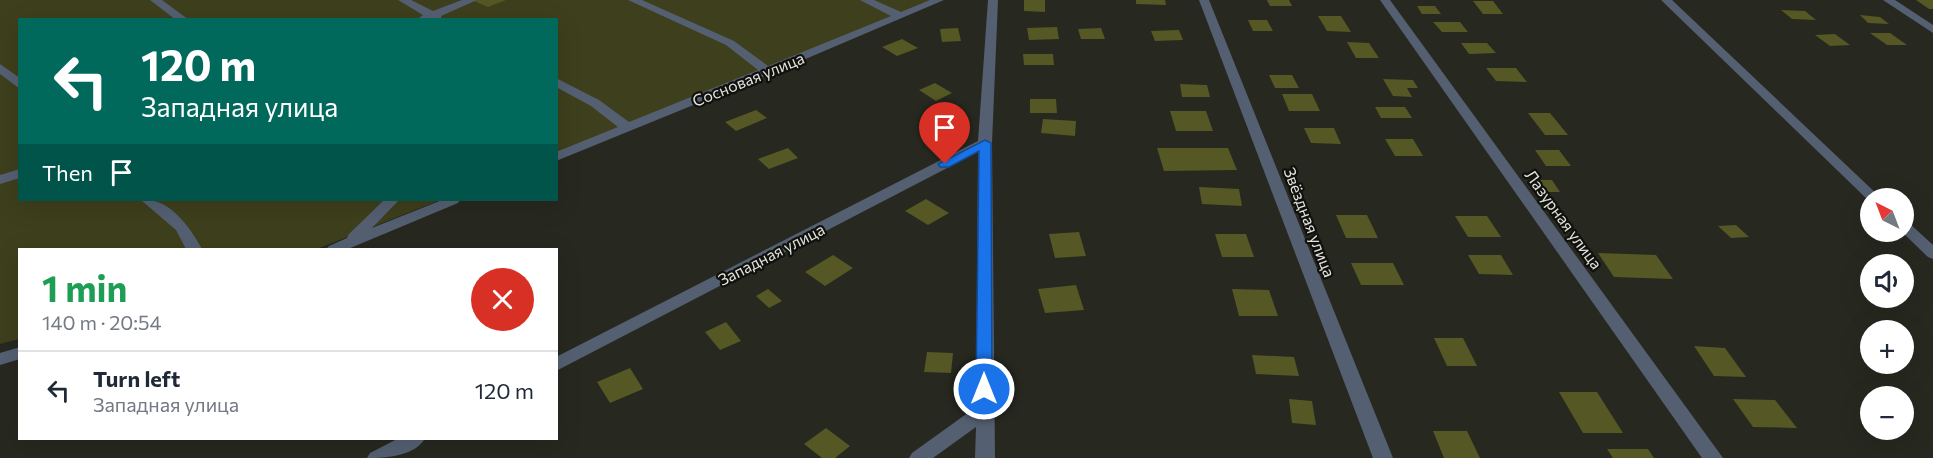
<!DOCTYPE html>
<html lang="en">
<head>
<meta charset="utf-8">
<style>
  body { margin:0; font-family:Commissioner,sans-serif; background:#f6f6f7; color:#1f2937; height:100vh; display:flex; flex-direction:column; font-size:22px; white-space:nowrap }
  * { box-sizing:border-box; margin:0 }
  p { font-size:20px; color:#747a83 }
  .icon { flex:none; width:33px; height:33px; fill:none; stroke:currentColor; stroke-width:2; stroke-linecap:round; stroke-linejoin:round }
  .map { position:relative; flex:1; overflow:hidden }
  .panel { position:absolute; left:18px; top:248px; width:540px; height:192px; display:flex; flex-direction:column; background:#fff; border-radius:0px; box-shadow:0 6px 24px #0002 }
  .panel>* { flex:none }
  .top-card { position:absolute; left:18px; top:18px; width:540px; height:183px; border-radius:0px; box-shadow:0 6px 24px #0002; background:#00695c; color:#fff; overflow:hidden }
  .needle { width:39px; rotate:318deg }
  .fabs { position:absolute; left:1860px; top:188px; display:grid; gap:12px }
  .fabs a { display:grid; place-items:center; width:54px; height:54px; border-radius:50%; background:#fff; box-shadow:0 6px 24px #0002; font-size:30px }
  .pin { position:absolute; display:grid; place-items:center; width:51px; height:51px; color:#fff; margin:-62px -26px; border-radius:50% 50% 50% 0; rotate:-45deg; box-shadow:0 0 6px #0007 }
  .pin .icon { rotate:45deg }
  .me { position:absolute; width:66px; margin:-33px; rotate:0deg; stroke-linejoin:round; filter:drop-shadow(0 0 4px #0008) }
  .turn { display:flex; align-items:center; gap:21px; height:126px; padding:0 24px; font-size:27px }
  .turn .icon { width:78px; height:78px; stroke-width:2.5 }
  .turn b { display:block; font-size:42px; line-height:51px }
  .then { display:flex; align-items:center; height:57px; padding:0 24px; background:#0003; gap:12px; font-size:22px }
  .round { display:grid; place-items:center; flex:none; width:63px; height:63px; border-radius:32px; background:#f6f6f7 }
  .head { display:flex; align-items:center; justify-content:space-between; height:102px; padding:0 24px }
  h1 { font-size:36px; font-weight:700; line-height:45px; color:#1e9e55 }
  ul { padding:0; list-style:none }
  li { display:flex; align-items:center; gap:18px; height:78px; padding:0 24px; border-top:2px solid #e0e1e3 }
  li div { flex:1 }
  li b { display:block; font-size:22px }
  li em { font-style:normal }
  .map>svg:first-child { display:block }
</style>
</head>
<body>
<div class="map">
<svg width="1933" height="458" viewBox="0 0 1933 458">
  <rect width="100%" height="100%" fill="#27281f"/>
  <polygon fill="#3e3f1c" points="0,0 937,0 557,153 556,20 20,20 20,200 440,200 317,249 20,249 19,339 0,344"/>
  <g fill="#555724">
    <polygon points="477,0 506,0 488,7 474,1"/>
    <polygon points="1024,0 1045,0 1045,12 1024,11"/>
    <polygon points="1136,0 1165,0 1166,5 1136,4"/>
    <polygon points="1267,0 1289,0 1292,6 1270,6"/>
    <polygon points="1916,0 1933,0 1933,9 1929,9"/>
    <polygon points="1473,1 1493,1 1503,14 1483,14"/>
    <polygon points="1417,6 1435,6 1441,14 1422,14"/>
    <polygon points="1781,10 1805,11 1816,20 1792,19"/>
    <polygon points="1860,15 1880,17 1889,24 1868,23"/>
    <polygon points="1318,16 1341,16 1351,32 1327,31"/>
    <polygon points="1248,20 1267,20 1273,31 1253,31"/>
    <polygon points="1433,22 1460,22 1468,32 1442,32"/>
    <polygon points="1057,27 1059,39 1029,40 1027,28"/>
    <polygon points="958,28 961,41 942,42 940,29"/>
    <polygon points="1101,28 1105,39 1081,39 1078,29"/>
    <polygon points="1179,30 1183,40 1155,41 1151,31"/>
    <polygon points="1870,33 1890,33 1907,45 1887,45"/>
    <polygon points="1835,34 1850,45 1830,46 1815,35"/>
    <polygon points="902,39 918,48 897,56 882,47"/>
    <polygon points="1347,42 1369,43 1379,58 1356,58"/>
    <polygon points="1461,43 1487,43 1496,53 1469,54"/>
    <polygon points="1023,54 1053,54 1054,65 1024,65"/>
    <polygon points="1486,68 1516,68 1527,82 1496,81"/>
    <polygon points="1269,75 1292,75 1299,88 1275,88"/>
    <polygon points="1383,79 1413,80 1418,88 1407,88 1412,97 1393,96"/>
    <polygon points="935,83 952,93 936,101 919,90"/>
    <polygon points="1180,84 1207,85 1210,97 1182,97"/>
    <polygon points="1282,94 1312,94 1320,111 1289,111"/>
    <polygon points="1030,99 1056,99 1057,113 1030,113"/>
    <polygon points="1375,107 1405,107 1412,118 1381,118"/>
    <polygon points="756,110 767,118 736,131 725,122"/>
    <polygon points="1170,111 1206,111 1213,131 1176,131"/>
    <polygon points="1528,113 1550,113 1568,135 1545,135"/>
    <polygon points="1043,119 1076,121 1075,136 1041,133"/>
    <polygon points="1304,128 1334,128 1341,144 1311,143"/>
    <polygon points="1385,139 1413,139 1423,156 1395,156"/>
    <polygon points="788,148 798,158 769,169 758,159"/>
    <polygon points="1157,148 1228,148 1237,170 1164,171"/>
    <polygon points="1535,150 1559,150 1571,166 1546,166"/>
    <polygon points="1538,180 1552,180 1560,192 1546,192"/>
    <polygon points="1199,187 1239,189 1242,206 1202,204"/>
    <polygon points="926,199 949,213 928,225 905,211"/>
    <polygon points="1336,215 1367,215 1378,238 1346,238"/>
    <polygon points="1455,216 1487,216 1501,237 1468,237"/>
    <polygon points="1736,225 1749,237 1731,238 1718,226"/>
    <polygon points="1079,232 1086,256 1055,258 1049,234"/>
    <polygon points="1215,234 1246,234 1254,257 1222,257"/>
    <polygon points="1598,253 1656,255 1673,279 1614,277"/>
    <polygon points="833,255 853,268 825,286 805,272"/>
    <polygon points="1468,255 1501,255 1513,275 1479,274"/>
    <polygon points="1351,263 1393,263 1404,285 1361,285"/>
    <polygon points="1076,285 1084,310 1045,313 1038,289"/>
    <polygon points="768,289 782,301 769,308 756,296"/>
    <polygon points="1232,289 1269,290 1278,316 1239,316"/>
    <polygon points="726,322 741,341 720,350 705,332"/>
    <polygon points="1434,338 1463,338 1477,366 1447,366"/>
    <polygon points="1694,346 1725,348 1746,377 1714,376"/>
    <polygon points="927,352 953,353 951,373 924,372"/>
    <polygon points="1252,355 1294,357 1299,376 1256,374"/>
    <polygon points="630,368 643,389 610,403 597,382"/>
    <polygon points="1559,392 1597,392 1623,433 1583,433"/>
    <polygon points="1289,399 1312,401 1316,425 1292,423"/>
    <polygon points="1733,399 1775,400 1797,428 1753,427"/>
    <polygon points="826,428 850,446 835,458 822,458 804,444"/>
    <polygon points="1433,431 1467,431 1480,458 1444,458"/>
    <polygon points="1607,449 1648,449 1654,458 1613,458"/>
  </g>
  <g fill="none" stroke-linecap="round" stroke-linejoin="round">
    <g fill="#546072" fill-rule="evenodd">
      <polygon points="150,0 162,0 189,20 176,20"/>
      <polygon points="398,0 411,0 433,11 462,0 477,0 441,16 442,20 416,20 423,15"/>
      <polygon points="628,0 642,0 734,41 768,66 891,16 860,0 874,0 901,12 930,0 944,0 775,72 773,75 767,75 556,161 556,152 618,127 591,106 556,87 556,78 599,100 629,122 758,70 726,45"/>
      <polygon points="988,0 998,0 992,143 995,458 975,458 976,427 933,458 909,458 912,453 976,407 978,152 556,371 556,357 978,141"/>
      <polygon points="1199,0 1209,0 1393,458 1373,458"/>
      <polygon points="1380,0 1390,0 1723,458 1702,458"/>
      <polygon points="1661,0 1672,0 1881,198 1870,198 1869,201"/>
      <polygon points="1883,0 1895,0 1933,25 1933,33"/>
      <polygon points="0,64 20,78 20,89 0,74"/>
      <polygon points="20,169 20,178 0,184 0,175"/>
      <path d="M141 200C169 197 189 226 202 249H186L176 230Z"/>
      <polygon points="384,200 399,200 372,228 442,200 460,200 458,203 348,249 326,249 329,246 347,238 349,234"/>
      <polygon points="1904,221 1909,223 1933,245 1933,259 1928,257 1901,231 1904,231"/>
      <polygon points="20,347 20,359 0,365 0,353"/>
      <path d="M399 438H425C416 456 386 458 367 458L370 453Z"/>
    </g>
  </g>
  <polygon fill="#1a73e8" stroke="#114b97" stroke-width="1.5" points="985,140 991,143 992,389 990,393 979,393 976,389 979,151 949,167 940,167 938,164"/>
  <g text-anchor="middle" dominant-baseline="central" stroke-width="4.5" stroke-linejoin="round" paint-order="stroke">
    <g font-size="16" fill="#e2e3dd" stroke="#10100c">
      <text transform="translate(748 79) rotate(-22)">Сосновая улица</text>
      <text transform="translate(1564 219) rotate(54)">Лазурная улица</text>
      <text transform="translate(1310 222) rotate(69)">Звёздная улица</text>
      <text transform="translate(771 254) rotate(-27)">Западная улица</text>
    </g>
  </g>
</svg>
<div class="fabs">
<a><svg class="needle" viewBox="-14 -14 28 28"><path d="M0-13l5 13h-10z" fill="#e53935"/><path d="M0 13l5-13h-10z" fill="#747a83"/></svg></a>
<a><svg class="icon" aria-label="sound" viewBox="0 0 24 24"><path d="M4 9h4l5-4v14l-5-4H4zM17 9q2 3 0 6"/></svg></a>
<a>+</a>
<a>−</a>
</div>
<div class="pin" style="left:945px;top:164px;background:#d93025"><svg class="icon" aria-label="arrive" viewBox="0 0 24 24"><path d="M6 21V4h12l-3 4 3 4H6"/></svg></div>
<svg class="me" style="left:984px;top:389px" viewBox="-20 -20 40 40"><circle r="17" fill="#1a73e8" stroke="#fff" stroke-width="3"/><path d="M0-11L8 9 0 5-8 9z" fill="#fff"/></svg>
<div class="top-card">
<div class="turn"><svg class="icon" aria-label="left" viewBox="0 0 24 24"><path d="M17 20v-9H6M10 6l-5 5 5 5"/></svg><div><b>120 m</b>Западная улица</div></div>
<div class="then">Then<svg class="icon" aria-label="arrive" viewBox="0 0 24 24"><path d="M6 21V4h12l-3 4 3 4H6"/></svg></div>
</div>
<section class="panel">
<div class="head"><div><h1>1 min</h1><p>140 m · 20:54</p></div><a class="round" style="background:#d93025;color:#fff"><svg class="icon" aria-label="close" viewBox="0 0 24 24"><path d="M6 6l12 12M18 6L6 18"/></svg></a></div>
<ul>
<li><svg class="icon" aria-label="left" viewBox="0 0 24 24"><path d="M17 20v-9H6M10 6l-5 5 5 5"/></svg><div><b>Turn left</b><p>Западная улица</p></div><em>120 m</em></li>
</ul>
</section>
</div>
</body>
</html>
